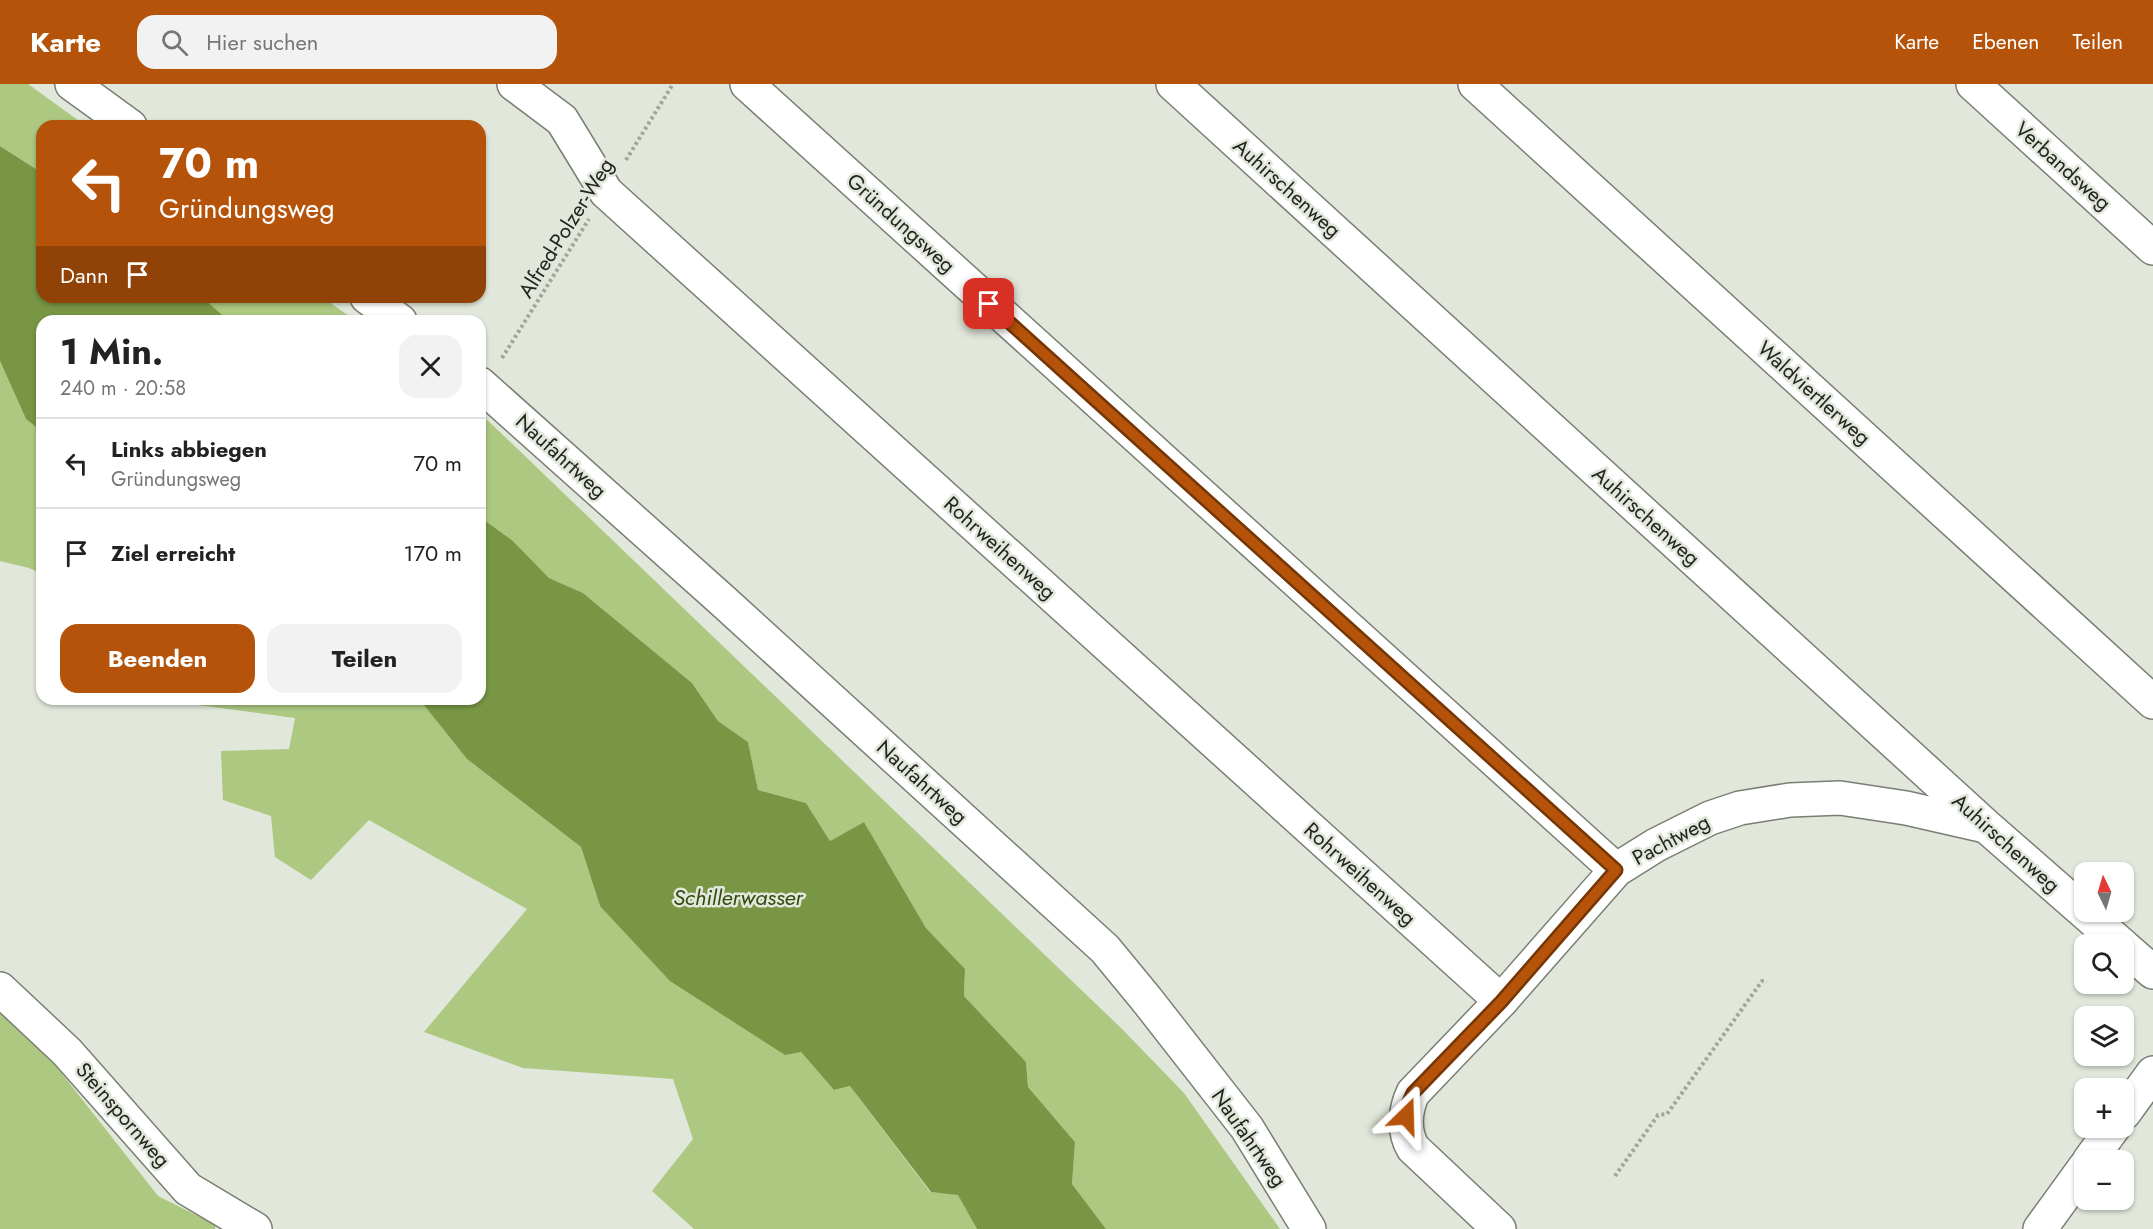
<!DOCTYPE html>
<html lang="de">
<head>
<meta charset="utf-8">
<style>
  body { margin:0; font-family:Jost,sans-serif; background:#f2f2f2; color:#222; height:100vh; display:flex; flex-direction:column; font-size:22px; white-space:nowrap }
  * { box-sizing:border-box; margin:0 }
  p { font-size:20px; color:#767676 }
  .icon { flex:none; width:33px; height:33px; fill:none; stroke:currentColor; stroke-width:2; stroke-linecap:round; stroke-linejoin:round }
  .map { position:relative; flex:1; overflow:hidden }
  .side { position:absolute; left:36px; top:231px; width:450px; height:390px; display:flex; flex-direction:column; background:#fff; border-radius:18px; box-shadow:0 2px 4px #0004 }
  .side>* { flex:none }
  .banner { position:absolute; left:36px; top:36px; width:450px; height:183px; border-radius:18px; box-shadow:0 2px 4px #0004; background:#b45309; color:#fff; overflow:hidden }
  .needle { width:39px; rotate:355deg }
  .buttons { position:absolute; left:2074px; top:778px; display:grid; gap:12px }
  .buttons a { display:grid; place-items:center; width:60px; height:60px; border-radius:12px; background:#fff; box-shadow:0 2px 4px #0004; font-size:30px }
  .pin { position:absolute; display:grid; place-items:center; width:51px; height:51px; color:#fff; margin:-26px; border-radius:12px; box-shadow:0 3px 9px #0006 }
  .me { position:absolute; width:66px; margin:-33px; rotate:22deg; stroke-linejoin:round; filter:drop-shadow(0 0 4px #0008) }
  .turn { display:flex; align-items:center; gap:21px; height:126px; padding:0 24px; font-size:27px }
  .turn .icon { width:78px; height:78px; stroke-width:2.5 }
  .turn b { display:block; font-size:42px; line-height:51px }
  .then { display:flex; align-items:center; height:57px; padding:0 24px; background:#0003; gap:12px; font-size:22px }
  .round { display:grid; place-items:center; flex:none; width:63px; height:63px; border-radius:18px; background:#f2f2f2 }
  .overview { display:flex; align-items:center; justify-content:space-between; height:102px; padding:0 24px }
  h1 { font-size:36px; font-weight:700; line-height:45px }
  .primary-button { display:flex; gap:12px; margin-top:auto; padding:12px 24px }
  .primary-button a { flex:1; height:69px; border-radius:18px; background:#b45309; color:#fff; font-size:24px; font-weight:700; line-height:69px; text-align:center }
  .primary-button a+a { background:#f2f2f2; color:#222 }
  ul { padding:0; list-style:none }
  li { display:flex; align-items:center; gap:18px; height:90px; padding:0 24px; border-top:2px solid #e0e0e0 }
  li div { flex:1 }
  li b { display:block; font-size:22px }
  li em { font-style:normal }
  header { display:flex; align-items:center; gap:36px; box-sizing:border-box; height:84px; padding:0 30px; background:#b45309; color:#fff }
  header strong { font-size:28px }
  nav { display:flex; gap:33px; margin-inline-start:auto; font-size:21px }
  .search { width:420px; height:54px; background:#f2f2f2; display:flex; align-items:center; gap:15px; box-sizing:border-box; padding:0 21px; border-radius:18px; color:#767676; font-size:22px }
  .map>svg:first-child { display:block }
</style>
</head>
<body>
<header>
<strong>Karte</strong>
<div class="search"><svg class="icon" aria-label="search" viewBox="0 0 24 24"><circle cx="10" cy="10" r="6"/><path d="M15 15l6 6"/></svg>Hier suchen</div>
<nav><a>Karte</a><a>Ebenen</a><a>Teilen</a></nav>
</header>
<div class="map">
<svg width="2153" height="1145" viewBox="0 0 2153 1145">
  <rect width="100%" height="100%" fill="#e1e7da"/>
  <g fill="#acc881">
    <polygon points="0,0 28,0 86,42 42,42 42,89 0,62"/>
    <polygon points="202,213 322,213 356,237 229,237"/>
    <polygon points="0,277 26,335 42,348 42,490 29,484 0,477"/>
    <polygon points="480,329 1122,945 1184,1009 1280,1145 1106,1145 1072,1100 1075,1058 1028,1003 1026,978 964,912 965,885 926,844 864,738 830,757 806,719 758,706 748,658 718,637 692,599 583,509 549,494 513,457 480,433"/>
    <polygon points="154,615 419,615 467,675 581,763 600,822 801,968 834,1006 850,1002 930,1108 958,1110 977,1145 694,1145 652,1107 693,1055 673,995 523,984 424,948 527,825 369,736 311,796 275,773 271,732 223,716 221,667 289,665 295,634"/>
    <polygon points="0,921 59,986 158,1112 216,1141 215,1145 0,1145"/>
  </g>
  <g fill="#789644">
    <polygon points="0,62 42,89 42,213 202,213 229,237 42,237 42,348 26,335 0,277"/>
    <polygon points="480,433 513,457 549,494 583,509 692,599 718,637 748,658 758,706 806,719 830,757 864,738 926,844 965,885 964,912 1026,978 1028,1003 1075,1058 1072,1100 1106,1145 977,1145 958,1111 931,1108 850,1002 834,1006 801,968 785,971 670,897 600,822 581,763 467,675 419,615 480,615"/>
  </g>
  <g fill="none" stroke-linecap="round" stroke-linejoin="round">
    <g stroke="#7a7f73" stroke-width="36">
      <g id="street">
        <polyline points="72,0 130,42"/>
        <polyline points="514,0 562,36 606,108 1501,917"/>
        <polyline points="747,0 1616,786"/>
        <polyline points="1173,0 1986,742 2122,861"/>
        <polyline points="1475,0 2153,618"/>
        <polyline points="1973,0 2153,164"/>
        <polyline points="367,213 400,237"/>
        <polyline points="480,300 723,517 1105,865 1147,916 1247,1044 1309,1145"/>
        <polyline points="2124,863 2153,888"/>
        <polyline points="0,905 67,968 188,1105 255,1145"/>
        <path d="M1499 1145 1413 1064C1403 1047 1405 1026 1413 1009L1501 917 1616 786 1656 761 1710 734 1740 724 1790 716 1840 714 1906 724 1985 742"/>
      </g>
    </g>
    <g stroke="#7a7f73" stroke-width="36">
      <g id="secondary">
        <polyline points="2124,1029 2153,989"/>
        <polyline points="2089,1077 2113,1044"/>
        <polyline points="2040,1145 2085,1083"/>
      </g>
    </g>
    <g stroke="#a1a69b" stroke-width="4" stroke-dasharray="3 3" stroke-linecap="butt">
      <polyline points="626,76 673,0"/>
      <polyline points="502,274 589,135"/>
      <polyline points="1615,1092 1658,1031 1667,1030 1762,897 1767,898"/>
    </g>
    <use href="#street" stroke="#fff" stroke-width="33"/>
    <use href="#secondary" stroke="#fff" stroke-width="33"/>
  </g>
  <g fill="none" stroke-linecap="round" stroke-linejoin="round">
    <g stroke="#753606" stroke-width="15">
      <polyline id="route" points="989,220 1616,786 1501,918 1413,1009 1407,1022 1406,1032"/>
    </g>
    <use href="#route" stroke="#b45309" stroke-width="10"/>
  </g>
  <g text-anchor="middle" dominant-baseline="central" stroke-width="5" stroke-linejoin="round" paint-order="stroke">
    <g font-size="21" fill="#232520" stroke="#e1e7da">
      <text transform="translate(2063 82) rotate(42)">Verbandsweg</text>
      <text transform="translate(1287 104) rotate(42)">Auhirschenweg</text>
      <text transform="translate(901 139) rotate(42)">Gründungsweg</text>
      <text transform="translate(566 144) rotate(-58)">Alfred-Polzer-Weg</text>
      <text transform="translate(1814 309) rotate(42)">Waldviertlerweg</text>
      <text transform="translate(561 372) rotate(42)">Naufahrtweg</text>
      <text transform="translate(1646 432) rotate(42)">Auhirschenweg</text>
      <text transform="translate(1000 464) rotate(42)">Rohrweihenweg</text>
      <text transform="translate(922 698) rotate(42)">Naufahrtweg</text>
      <text transform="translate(1671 756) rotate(-28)">Pachtweg</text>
      <text transform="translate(2006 759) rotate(42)">Auhirschenweg</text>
      <text transform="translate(1360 790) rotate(42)">Rohrweihenweg</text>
      <text transform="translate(123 1031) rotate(49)">Steinspornweg</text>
      <text transform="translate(1249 1054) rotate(55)">Naufahrtweg</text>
    </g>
    <g font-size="22" font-style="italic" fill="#35480b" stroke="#e1e7da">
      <text x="738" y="813">Schillerwasser</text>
    </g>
  </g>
</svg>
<div class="buttons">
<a><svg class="needle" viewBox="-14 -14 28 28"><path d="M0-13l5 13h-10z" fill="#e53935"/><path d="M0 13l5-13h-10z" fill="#767676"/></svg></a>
<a><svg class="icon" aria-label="search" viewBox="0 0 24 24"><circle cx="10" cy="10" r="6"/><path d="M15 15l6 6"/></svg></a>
<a><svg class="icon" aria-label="layers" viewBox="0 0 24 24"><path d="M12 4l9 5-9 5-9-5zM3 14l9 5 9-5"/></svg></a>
<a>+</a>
<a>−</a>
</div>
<div class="pin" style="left:989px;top:220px;background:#d93025"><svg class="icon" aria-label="arrive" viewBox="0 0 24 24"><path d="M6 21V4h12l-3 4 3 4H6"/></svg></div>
<svg class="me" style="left:1406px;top:1032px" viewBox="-20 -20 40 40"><path d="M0-17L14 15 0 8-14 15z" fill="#b45309" stroke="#fff" stroke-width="4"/></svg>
<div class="banner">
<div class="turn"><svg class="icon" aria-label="left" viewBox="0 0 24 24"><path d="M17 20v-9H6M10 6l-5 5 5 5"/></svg><div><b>70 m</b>Gründungsweg</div></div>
<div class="then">Dann<svg class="icon" aria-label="arrive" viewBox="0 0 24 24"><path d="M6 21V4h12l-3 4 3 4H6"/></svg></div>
</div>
<section class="side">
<div class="overview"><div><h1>1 Min.</h1><p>240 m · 20:58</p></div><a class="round"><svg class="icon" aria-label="close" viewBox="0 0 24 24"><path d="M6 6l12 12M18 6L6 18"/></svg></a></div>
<ul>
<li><svg class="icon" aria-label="left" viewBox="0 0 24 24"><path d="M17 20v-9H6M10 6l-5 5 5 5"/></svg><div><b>Links abbiegen</b><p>Gründungsweg</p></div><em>70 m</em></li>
<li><svg class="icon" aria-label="arrive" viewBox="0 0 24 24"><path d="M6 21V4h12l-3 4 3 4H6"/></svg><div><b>Ziel erreicht</b></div><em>170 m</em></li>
</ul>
<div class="primary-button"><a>Beenden</a><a>Teilen</a></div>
</section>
</div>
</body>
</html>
